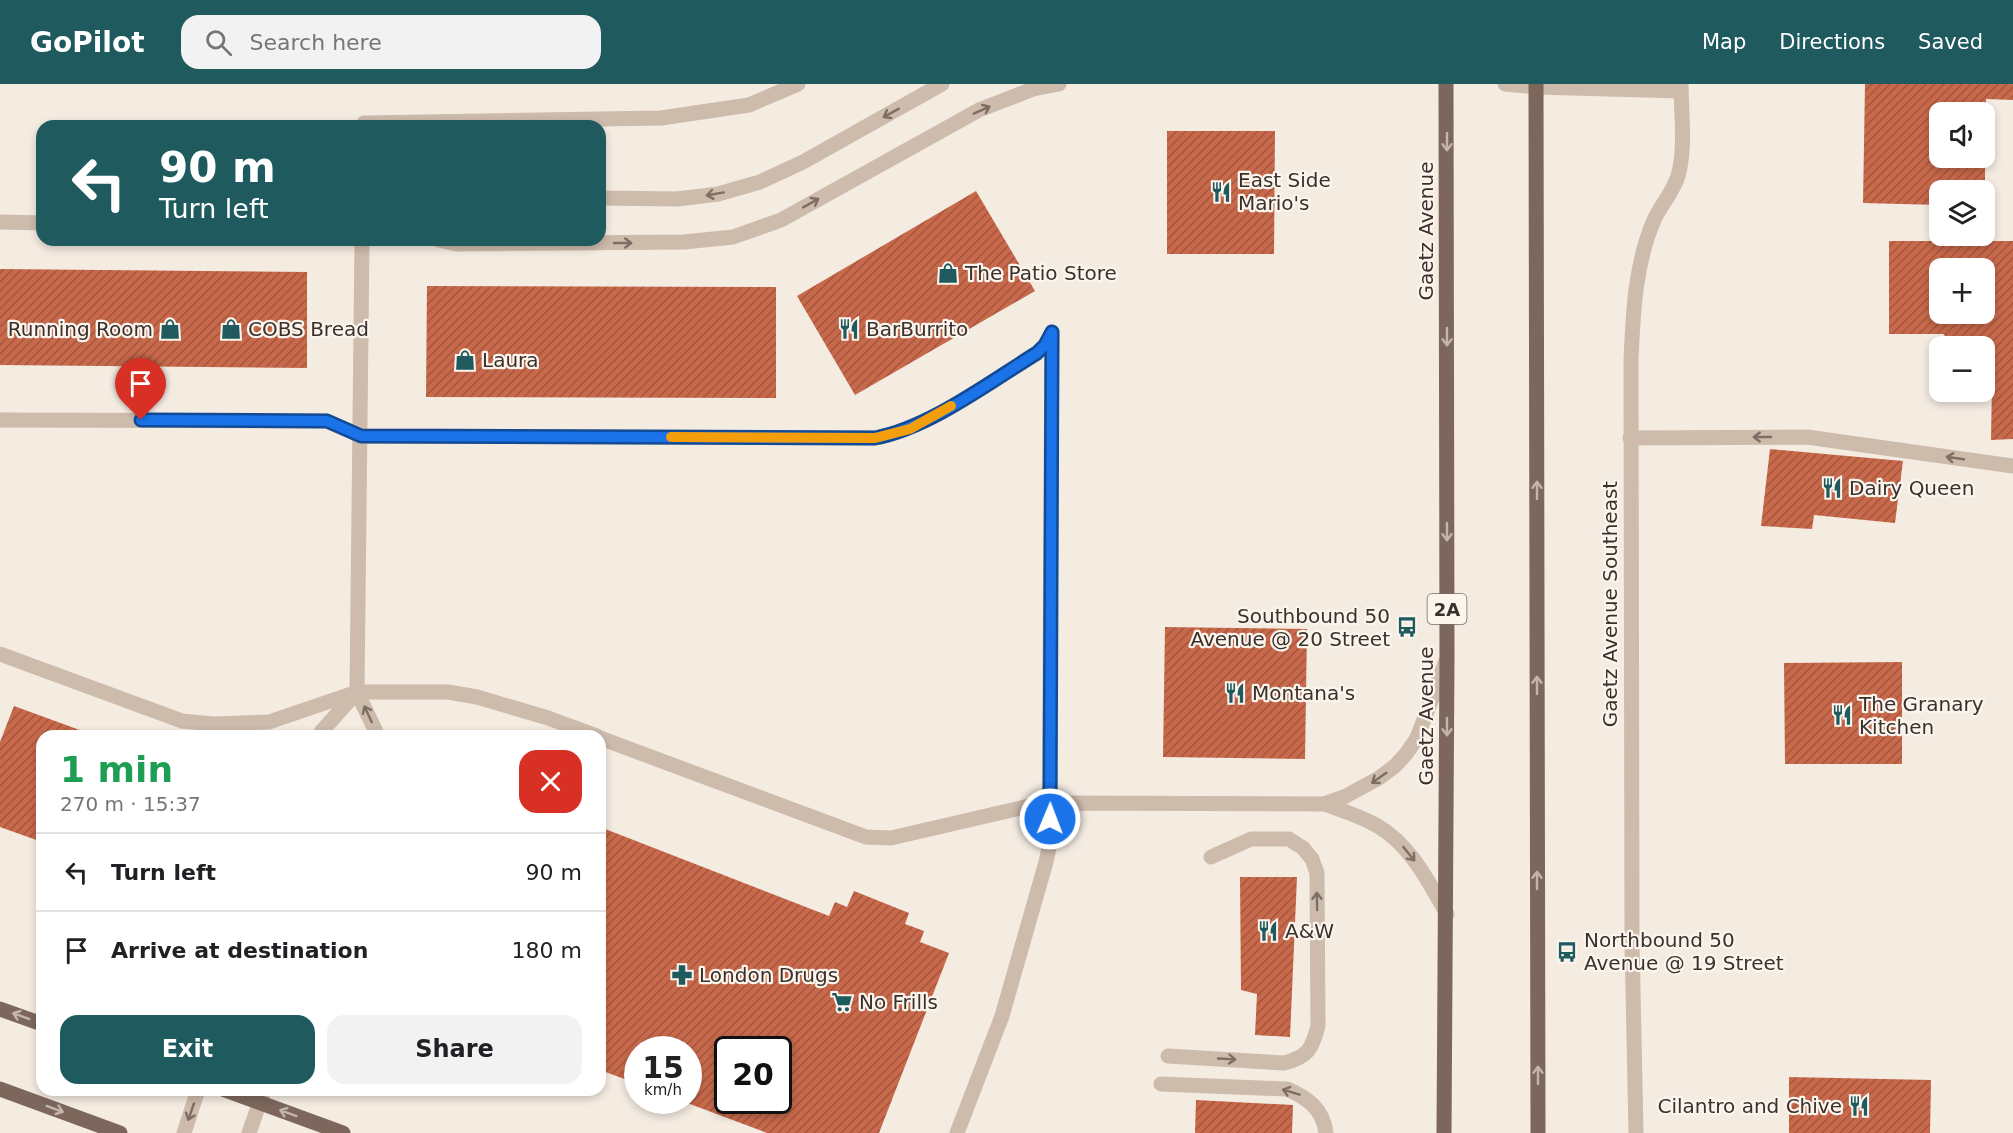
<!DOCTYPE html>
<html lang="en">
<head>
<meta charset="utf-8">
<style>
  body { margin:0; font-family:"DejaVu Sans",sans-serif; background:#f2f2f2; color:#202124; height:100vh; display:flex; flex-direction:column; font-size:22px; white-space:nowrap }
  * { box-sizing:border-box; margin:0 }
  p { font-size:20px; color:#757577 }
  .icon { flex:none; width:33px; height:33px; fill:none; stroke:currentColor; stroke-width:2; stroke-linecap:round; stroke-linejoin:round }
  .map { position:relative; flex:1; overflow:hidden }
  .side { position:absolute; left:36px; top:646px; width:570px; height:366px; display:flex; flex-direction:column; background:#fff; border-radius:18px; box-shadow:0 3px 9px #0003 }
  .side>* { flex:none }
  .top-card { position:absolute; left:36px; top:36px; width:570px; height:126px; border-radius:18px; box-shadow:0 3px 9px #0003; background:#1f5a5e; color:#fff; overflow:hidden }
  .fabs { position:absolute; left:1929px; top:18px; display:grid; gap:12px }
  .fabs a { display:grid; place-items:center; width:66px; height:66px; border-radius:12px; background:#fff; box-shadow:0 3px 9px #0003; font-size:30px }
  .speed { position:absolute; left:624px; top:952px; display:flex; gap:12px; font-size:30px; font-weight:700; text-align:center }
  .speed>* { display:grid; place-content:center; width:78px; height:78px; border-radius:50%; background:#fff; box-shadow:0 3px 9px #0003; line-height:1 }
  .speed small { font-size:15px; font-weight:400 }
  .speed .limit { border:3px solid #111; border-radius:9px; background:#fff; color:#111 }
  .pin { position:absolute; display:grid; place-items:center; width:51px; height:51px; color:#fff; margin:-62px -26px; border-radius:50% 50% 50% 0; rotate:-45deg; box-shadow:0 0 6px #0007 }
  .pin .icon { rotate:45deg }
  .me { position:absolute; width:66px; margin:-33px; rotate:1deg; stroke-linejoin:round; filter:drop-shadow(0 0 4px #0008) }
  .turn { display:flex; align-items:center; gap:21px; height:126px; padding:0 24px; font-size:27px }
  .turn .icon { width:78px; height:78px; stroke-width:2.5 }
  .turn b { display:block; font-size:42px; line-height:51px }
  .round { display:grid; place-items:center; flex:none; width:63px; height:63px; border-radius:18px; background:#f2f2f2 }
  .headline { display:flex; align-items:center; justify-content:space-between; height:102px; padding:0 24px }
  h1 { font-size:36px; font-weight:700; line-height:45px; color:#1e9e55 }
  .primary-button { display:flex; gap:12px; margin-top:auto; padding:12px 24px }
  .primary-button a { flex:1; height:69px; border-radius:18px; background:#1f5a5e; color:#fff; font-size:24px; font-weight:700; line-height:69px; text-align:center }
  .primary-button a+a { background:#f2f2f2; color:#202124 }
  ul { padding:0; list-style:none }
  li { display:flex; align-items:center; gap:18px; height:78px; padding:0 24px; border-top:2px solid #e0e0e0 }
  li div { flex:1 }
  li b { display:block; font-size:22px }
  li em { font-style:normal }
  header { display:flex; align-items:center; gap:36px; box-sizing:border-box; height:84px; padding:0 30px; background:#1f5a5e; color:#fff }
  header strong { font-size:28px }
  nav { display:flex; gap:33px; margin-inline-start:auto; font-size:21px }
  .search { width:420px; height:54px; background:#f2f2f2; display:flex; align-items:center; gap:15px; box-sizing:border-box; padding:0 21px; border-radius:18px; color:#757577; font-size:22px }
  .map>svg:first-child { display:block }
</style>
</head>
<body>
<header>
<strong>GoPilot</strong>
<div class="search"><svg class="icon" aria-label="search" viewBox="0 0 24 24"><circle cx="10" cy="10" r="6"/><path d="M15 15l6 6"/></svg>Search here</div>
<nav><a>Map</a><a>Directions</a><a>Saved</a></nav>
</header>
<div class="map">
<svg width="2013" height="1049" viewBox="0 0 2013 1049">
  <defs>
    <pattern id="building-hatch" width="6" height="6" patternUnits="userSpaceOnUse" patternTransform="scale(1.5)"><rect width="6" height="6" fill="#c8694b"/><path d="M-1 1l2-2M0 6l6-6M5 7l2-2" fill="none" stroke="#a4573f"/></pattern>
  </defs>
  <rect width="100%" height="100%" fill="#f4ebe1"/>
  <g fill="url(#building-hatch)" fill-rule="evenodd">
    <polygon points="1865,0 2013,0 2013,16 1986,15 1986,28 1940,28 1940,74 1985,74 1985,106 1940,106 1940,121 1863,119"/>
    <polygon points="1167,47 1275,47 1274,170 1167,170"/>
    <polygon points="976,107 1035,207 855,311 797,212"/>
    <path d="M1889 157H2013V355L1991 356 1992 298 1984 290V262H1956L1943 250H1889ZM1940 184H1984V230H1940Z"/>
    <polygon points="0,185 307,188 307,284 0,281"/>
    <polygon points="427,202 776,203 776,314 426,313"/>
    <polygon points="1770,365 1903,377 1895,439 1814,431 1812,445 1761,442"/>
    <polygon points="1165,543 1307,545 1305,675 1163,673"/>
    <polygon points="1902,578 1902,680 1785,680 1784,579"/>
    <polygon points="14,622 96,652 42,652 42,758 0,743 0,658"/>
    <path d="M600 743 829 832 835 818 847 823 854 807 909 829 905 840 924 847 920 858 949 869 879 1049H767L682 1017H688V966H638V1000L600 986ZM728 966H778V1017H728Z"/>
    <polygon points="1240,793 1297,793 1290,953 1255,951 1257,910 1241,906"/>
    <polygon points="1789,993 1931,996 1930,1049 1789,1049"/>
    <polygon points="1196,1016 1293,1021 1292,1049 1195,1049"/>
  </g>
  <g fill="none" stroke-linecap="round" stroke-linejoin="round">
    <g stroke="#cdbbac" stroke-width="15">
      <polyline points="1505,0 1536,3 1681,7"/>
      <polyline points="364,39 661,34 749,21 798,0"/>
      <polyline points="600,114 677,115 718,110 760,98 803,78 942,0"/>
      <polyline points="0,138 42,139"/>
      <polyline points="362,156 357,608 378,652"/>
      <polyline points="439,156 456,160 684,158 733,153 781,136 979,26 1033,5 1059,0"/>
      <path d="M0 336 327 337 361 352 875 354C929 344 990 298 1037 269L1045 261 1052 248"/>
      <polyline points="1630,354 1807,353 2013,382"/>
      <polyline points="0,570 182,637 213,640 269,638 357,608 448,608 477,613 548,634 597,652"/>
      <polyline points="320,652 321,648 355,610"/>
      <polyline points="600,654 866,753 891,754 1025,723 1050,719 1324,720 1346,712 1379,694 1395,682 1406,670 1417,654 1446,577"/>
      <path d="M1324 720C1342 726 1359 732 1376 741 1410 760 1428 797 1447 830"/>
      <path d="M1168 972 1284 979C1308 973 1312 965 1318 942L1317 789 1312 775 1303 764 1289 755H1251L1211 773"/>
      <path d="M1161 1000 1287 1005C1308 1014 1323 1025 1326 1049"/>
      <polyline points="184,1049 198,1006"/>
      <polyline points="249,1049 264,1006"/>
      <polyline points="957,1049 1002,932 1046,778 1049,764 1052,251"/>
      <path d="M1636 1049 1632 858 1631 276C1633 229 1635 180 1654 136 1661 121 1673 108 1678 92 1686 63 1681 30 1681 0"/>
    </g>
    <g stroke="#7d675c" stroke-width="15">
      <polyline points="1536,0 1538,1049"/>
      <polyline points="0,925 42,940"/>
      <polyline points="0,1005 120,1049"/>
      <polyline points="225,1006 343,1049"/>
      <polyline points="1444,1049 1447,573 1446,0"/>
    </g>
  </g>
  <defs><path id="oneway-shaft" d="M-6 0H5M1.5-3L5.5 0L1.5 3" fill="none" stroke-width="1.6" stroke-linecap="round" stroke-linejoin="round" transform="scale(1.5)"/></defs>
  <g stroke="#7d6f65">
    <use href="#oneway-shaft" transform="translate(982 26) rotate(-24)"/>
    <use href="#oneway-shaft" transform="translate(891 29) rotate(151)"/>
    <use href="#oneway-shaft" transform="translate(715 110) rotate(170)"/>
    <use href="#oneway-shaft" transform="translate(811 119) rotate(-29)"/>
    <use href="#oneway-shaft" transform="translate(623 159)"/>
    <use href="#oneway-shaft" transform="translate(1762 353) rotate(180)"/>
    <use href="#oneway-shaft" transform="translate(1955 374) rotate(-172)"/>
    <use href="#oneway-shaft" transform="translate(368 630) rotate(-115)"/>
    <use href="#oneway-shaft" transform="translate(1379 694) rotate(145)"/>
    <use href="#oneway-shaft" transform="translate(1409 770) rotate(51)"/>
    <use href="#oneway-shaft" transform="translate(1317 817) rotate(-91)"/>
    <use href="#oneway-shaft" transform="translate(1227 975) rotate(3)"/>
    <use href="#oneway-shaft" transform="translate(1291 1008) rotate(-163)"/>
    <use href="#oneway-shaft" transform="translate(191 1028) rotate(109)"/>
  </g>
  <g stroke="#c2b5ac">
    <use href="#oneway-shaft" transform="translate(1447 58) rotate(90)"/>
    <use href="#oneway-shaft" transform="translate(1447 253) rotate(90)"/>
    <use href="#oneway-shaft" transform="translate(1537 406) rotate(-90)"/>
    <use href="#oneway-shaft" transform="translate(1447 448) rotate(90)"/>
    <use href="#oneway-shaft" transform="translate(1537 601) rotate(-90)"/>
    <use href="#oneway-shaft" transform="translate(1447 643) rotate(90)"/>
    <use href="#oneway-shaft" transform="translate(1537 796) rotate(-90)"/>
    <use href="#oneway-shaft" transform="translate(21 932) rotate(-160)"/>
    <use href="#oneway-shaft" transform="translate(1538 991) rotate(-90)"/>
    <use href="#oneway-shaft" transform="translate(55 1025) rotate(20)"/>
    <use href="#oneway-shaft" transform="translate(288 1029) rotate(-160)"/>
  </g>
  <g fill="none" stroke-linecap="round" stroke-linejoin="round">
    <g stroke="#114b97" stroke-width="15">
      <path id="route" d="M141 336 327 337 361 352 875 354C929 344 990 298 1037 269L1045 261 1052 248 1050 735"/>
    </g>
    <use href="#route" stroke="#1a73e8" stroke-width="10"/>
    <polyline stroke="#f59e0b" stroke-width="10" points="671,353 875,354 910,345 951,322"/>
  </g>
  <defs>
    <g id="restaurant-bare" transform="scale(1.62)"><path d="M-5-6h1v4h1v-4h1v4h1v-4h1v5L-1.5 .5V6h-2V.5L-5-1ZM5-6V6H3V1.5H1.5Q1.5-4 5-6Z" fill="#1f5a5e" stroke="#fbf5ee" stroke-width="2.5" paint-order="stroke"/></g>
    <g id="shop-bare" transform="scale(1.62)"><path d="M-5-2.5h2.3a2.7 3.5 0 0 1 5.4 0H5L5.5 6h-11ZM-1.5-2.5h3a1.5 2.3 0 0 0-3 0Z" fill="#1f5a5e" stroke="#fbf5ee" stroke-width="2.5" paint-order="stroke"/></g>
    <g id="bus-bare" transform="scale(1.62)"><path d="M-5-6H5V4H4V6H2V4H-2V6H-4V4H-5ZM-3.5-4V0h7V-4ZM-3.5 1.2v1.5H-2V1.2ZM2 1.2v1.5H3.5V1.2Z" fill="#1f5a5e" stroke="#fbf5ee" stroke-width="2.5" paint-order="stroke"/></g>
    <g id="pharmacy-bare" transform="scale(1.62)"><path d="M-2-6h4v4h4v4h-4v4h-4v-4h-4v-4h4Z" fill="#1f5a5e" stroke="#fbf5ee" stroke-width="2.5" paint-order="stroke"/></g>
    <g id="supermarket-bare" transform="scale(1.62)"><path d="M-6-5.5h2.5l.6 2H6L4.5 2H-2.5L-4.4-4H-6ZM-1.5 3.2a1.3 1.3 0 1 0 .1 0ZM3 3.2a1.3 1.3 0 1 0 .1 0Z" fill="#1f5a5e" stroke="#fbf5ee" stroke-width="2.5" paint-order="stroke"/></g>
  </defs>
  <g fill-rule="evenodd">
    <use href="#restaurant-bare" x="1221" y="108"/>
    <use href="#shop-bare" x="948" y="189"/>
    <use href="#shop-bare" x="170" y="245"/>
    <use href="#shop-bare" x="231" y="245"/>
    <use href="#restaurant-bare" x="849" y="245"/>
    <use href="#shop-bare" x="465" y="276"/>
    <use href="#restaurant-bare" x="1832" y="404"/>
    <use href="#bus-bare" x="1407" y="543"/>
    <use href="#restaurant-bare" x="1235" y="609"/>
    <use href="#restaurant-bare" x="1842" y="631"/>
    <use href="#restaurant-bare" x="1268" y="847"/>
    <use href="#bus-bare" x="1567" y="868"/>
    <use href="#pharmacy-bare" x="682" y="891"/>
    <use href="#supermarket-bare" x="842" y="918"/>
    <use href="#restaurant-bare" x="1859" y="1022"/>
  </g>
  <g text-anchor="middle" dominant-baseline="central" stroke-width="4.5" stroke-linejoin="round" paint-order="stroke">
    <rect fill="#fbf5ee" stroke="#756b66" stroke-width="1.5" x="1427.5" y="510" width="39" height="30" rx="4.5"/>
    <g font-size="18" font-weight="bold" fill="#3b302b">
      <text x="1447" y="525">2A</text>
    </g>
    <g font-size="20" fill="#3b302b" stroke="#fbf5ee" text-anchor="start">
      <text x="1238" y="96">East Side<tspan x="1238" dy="23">Mario's</tspan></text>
      <text x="965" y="189">The Patio Store</text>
      <text x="153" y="245" text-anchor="end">Running Room</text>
      <text x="248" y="245">COBS Bread</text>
      <text x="866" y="245">BarBurrito</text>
      <text x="482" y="276">Laura</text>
      <text x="1849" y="404">Dairy Queen</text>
      <text x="1390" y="532" text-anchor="end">Southbound 50<tspan x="1390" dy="23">Avenue @ 20 Street</tspan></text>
      <text x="1252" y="609">Montana's</text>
      <text x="1859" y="620">The Granary<tspan x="1859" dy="23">Kitchen</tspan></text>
      <text x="1285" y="847">A&amp;W</text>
      <text x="1584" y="856">Northbound 50<tspan x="1584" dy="23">Avenue @ 19 Street</tspan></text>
      <text x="699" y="891">London Drugs</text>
      <text x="859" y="918">No Frills</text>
      <text x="1842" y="1022" text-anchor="end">Cilantro and Chive</text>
    </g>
    <g font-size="20" fill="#3b302b" stroke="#fbf5ee">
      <text transform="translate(1426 147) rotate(-90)">Gaetz Avenue</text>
      <text transform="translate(1610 520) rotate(-90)">Gaetz Avenue Southeast</text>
      <text transform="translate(1426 632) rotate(-90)">Gaetz Avenue</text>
    </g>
  </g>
</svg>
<div class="fabs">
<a><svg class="icon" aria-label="sound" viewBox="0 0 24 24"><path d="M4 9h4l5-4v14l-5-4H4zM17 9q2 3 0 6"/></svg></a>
<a><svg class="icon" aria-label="layers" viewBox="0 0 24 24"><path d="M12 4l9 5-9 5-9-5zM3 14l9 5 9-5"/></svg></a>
<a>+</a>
<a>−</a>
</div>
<div class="speed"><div>15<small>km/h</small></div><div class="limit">20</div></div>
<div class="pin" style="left:141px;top:336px;background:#d93025"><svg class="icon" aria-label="arrive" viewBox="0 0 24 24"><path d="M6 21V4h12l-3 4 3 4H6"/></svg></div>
<svg class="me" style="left:1050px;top:735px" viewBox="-20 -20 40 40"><circle r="17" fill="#1a73e8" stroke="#fff" stroke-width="3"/><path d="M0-11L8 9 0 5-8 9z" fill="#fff"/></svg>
<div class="top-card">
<div class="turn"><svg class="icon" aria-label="left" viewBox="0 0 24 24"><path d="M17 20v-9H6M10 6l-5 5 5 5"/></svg><div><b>90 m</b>Turn left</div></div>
</div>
<section class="side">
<div class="headline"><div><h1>1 min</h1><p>270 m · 15:37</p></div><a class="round" style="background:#d93025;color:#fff"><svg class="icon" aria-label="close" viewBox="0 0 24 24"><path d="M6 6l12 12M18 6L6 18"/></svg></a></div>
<ul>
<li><svg class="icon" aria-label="left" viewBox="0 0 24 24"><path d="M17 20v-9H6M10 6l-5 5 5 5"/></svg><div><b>Turn left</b></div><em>90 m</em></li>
<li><svg class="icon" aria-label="arrive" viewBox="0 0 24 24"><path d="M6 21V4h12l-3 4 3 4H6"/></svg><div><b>Arrive at destination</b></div><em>180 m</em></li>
</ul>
<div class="primary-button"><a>Exit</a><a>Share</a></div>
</section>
</div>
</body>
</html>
